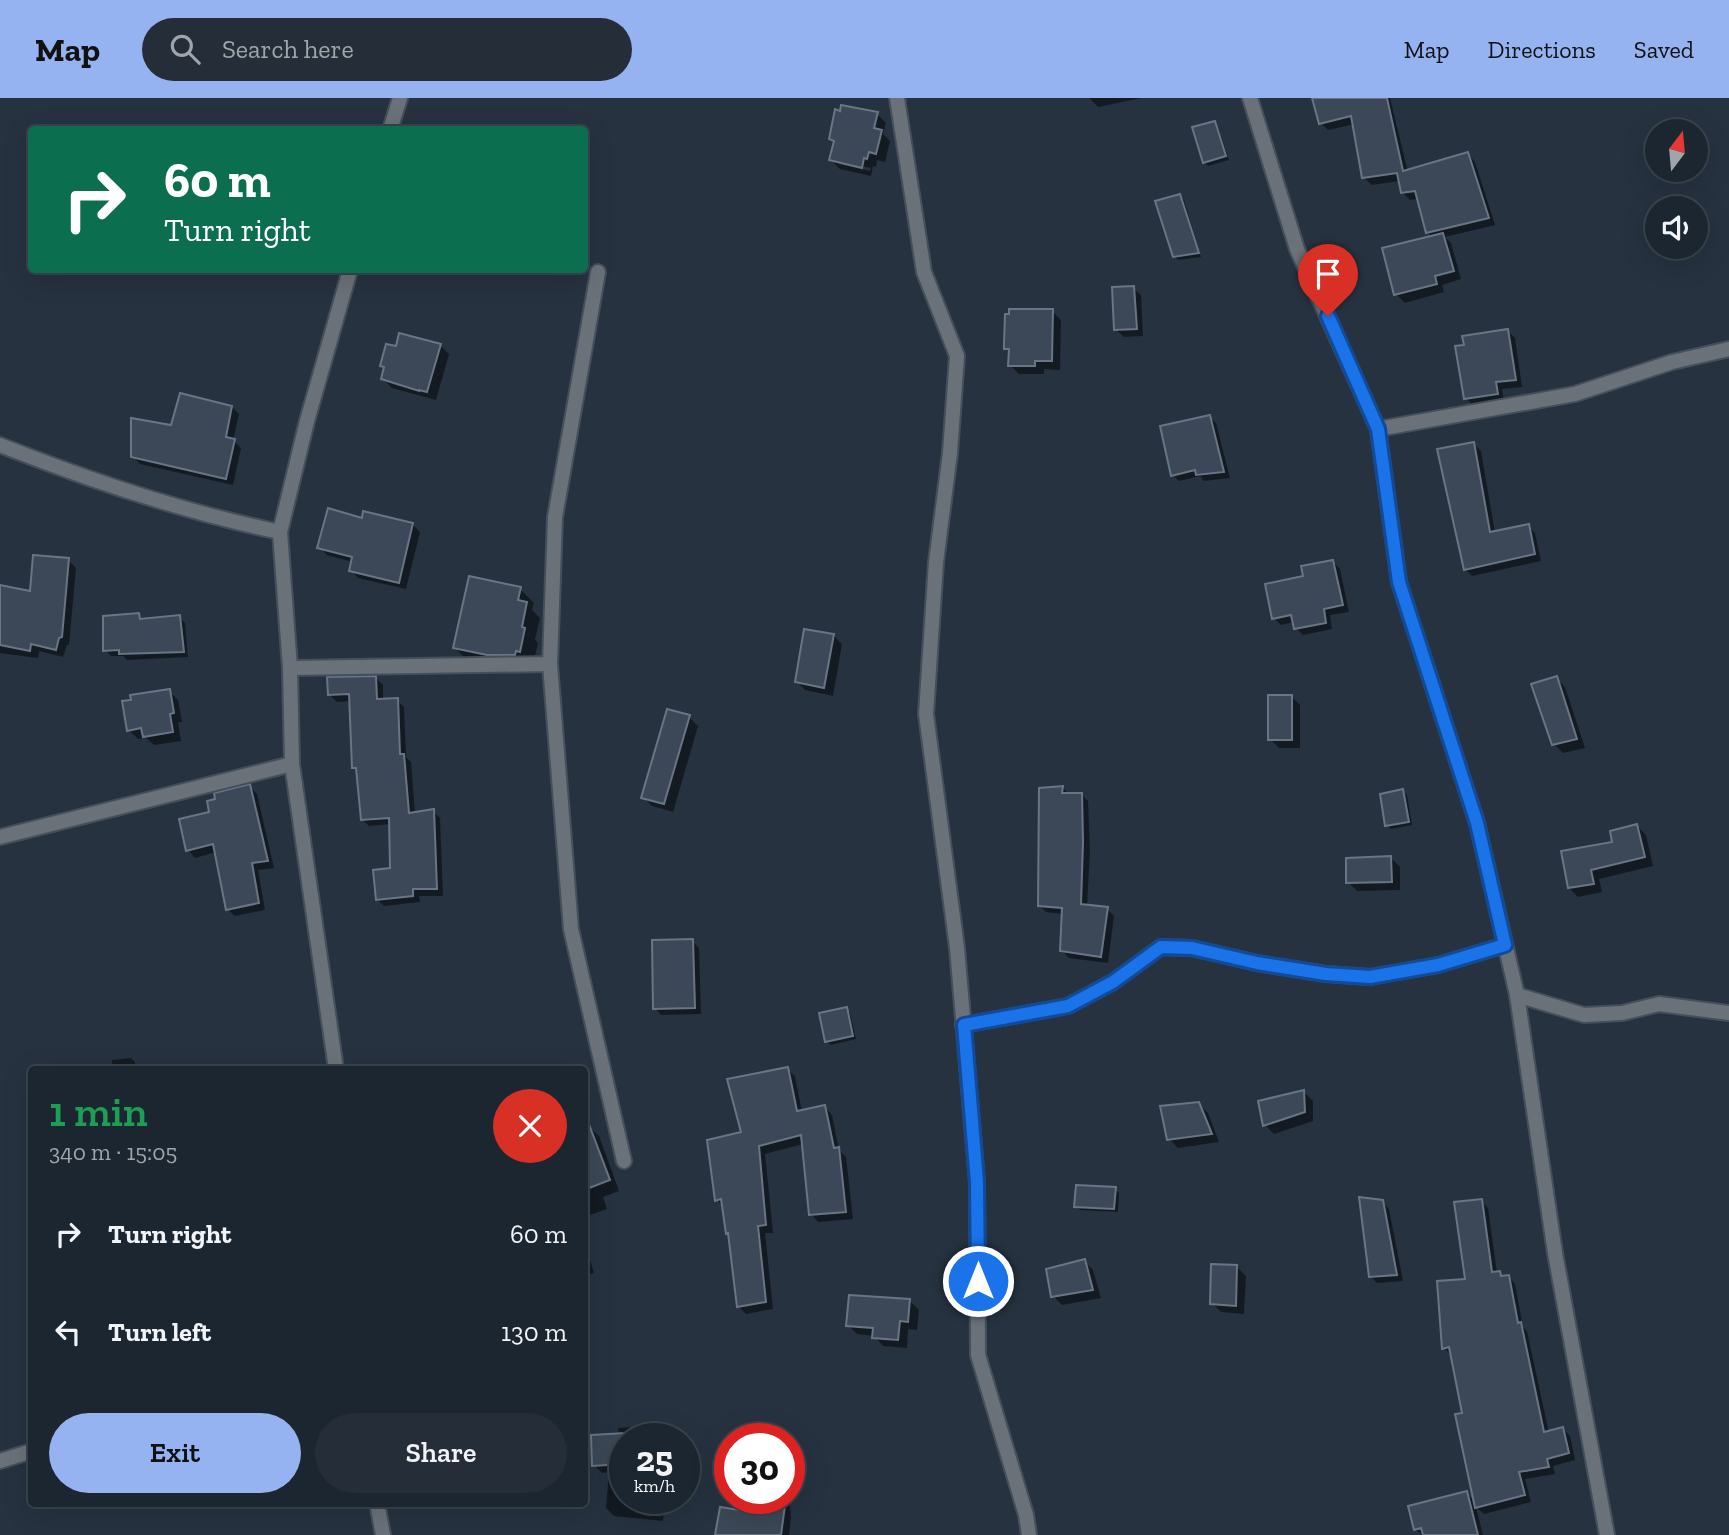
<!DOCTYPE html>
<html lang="en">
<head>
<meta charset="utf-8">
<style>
  body { margin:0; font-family:"Zilla Slab",serif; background:#252e38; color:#f1f3f6; height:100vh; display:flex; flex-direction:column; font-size:26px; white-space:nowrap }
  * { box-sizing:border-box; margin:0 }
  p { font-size:23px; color:#a0a5ab }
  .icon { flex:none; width:38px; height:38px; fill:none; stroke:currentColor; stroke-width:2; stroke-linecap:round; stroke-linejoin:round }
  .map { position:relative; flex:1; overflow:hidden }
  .drawer { position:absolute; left:28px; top:968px; width:560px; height:441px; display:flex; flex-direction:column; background:#1c2630; border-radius:7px; box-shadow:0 7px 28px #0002,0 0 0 2px #3a434c }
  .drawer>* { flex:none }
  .hud { position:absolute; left:28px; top:28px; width:560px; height:147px; border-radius:7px; box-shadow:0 7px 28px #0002,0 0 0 2px #3a434c; background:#0b6e4f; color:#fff; overflow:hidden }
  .needle { width:46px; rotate:16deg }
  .buttons { position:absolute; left:1645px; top:21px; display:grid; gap:14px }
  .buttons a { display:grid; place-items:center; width:63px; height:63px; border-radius:50%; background:#1c2630; box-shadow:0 7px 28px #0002,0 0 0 2px #3a434c; font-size:35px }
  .speed { position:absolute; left:609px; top:1325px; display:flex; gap:14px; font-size:35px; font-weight:700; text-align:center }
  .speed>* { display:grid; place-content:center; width:91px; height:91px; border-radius:50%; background:#1c2630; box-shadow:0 7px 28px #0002,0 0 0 2px #3a434c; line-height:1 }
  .speed small { font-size:18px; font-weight:400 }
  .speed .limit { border:10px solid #d22; background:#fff; color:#111 }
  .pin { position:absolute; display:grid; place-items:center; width:60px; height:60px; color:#fff; margin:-72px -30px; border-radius:50% 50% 50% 0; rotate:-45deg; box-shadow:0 0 7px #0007 }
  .pin .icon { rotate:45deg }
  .me { position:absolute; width:77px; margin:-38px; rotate:0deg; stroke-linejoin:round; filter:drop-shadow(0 0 5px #0008) }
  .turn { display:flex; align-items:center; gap:24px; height:147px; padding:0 21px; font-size:32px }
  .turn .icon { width:91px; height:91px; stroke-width:2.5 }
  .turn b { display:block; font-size:49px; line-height:60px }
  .round { display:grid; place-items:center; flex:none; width:74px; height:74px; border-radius:37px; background:#252e38 }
  .overview { display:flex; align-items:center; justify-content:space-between; height:119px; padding:0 21px }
  h1 { font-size:42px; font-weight:600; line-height:52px; color:#1e9e55 }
  .button { display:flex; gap:14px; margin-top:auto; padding:14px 21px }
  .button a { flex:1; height:80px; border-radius:42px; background:#95b2f1; color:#111; font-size:28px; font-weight:600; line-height:80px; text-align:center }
  .button a+a { background:#252e38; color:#f1f3f6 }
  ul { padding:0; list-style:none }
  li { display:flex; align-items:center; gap:21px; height:98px; padding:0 21px }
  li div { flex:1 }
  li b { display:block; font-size:26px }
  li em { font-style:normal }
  header { display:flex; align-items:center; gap:42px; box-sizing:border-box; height:98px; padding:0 35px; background:#95b2f1; color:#111 }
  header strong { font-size:33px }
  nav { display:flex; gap:38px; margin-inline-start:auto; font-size:24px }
  .search { width:490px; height:63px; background:#252e38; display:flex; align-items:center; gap:18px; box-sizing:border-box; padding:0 24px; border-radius:38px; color:#a0a5ab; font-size:26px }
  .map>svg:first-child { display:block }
</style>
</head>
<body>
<header>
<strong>Map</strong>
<div class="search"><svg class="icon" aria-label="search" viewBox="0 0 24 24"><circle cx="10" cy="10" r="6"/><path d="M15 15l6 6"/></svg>Search here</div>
<nav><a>Map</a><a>Directions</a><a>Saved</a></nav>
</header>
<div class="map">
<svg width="1729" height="1437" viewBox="0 0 1729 1437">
  <rect width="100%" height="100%" fill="#263240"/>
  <g fill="#0007" fill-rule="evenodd">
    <polygon points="1141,0 1098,9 1089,0"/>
    <polygon points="1314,0 1390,0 1408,74 1468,56 1475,64 1495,127 1445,139 1451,145 1461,181 1442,187 1444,194 1405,205 1396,196 1432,139 1427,134 1419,101 1410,102 1403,95 1400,83 1372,87 1364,80 1355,26 1328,32 1321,25"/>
    <path d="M877 16 886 25 883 36 890 43 885 64 877 62 876 69 873 68 871 78 840 71 831 62 835 45 830 41ZM839 63 871 70 870 73 839 66Z"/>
    <polygon points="1214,25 1218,29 1229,62 1208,68 1204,64"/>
    <polygon points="1180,98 1184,102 1201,159 1178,162 1174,158"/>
    <polygon points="1133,190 1141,197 1143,238 1124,239 1116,232"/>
    <polygon points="1052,213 1061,222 1060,272 1044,271 1044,276 1019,276 1010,267 1010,255 1006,250"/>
    <polygon points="1508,233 1515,240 1522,289 1502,291 1504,303 1473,307 1465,300 1466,248"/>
    <polygon points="440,247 449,256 436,302 392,290 383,281 385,271 382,268 397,251"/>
    <polygon points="232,309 239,316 233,342 241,350 233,387 140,366 133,359 172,329"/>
    <polygon points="1209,319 1216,325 1230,380 1204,383 1200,378 1179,383 1173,377"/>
    <polygon points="1474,346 1481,353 1495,435 1528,428 1535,435 1541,463 1472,478 1465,471"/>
    <polygon points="363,422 412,426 420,434 406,491 358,480 351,472 353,464 327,457 319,449"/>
    <polygon points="68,462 76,470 69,547 67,547 63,559 39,553 38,560 0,555 0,489 32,495"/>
    <polygon points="1333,464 1340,471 1349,514 1330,517 1332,531 1303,537 1296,530 1294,524 1281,527 1274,520 1305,479"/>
    <polygon points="520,491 534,505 532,512 540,520 535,542 538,545 533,567 468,563 455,550"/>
    <polygon points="139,517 143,522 179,519 185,525 188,559 127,562 123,558 111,558 105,552"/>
    <polygon points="833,537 842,546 833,598 805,592 796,583"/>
    <polygon points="376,580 383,587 383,602 397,602 404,609 406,659 411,664 415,716 433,713 440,720 443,798 419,798 420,804 384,808 377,801 392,772 391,726 369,728 362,721 358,674 354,670 351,603 337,604 330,597"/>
    <polygon points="1556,580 1565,589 1585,650 1563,655 1554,646"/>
    <polygon points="169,593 178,602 182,624 178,624 181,643 154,647 146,640 138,641 129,632"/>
    <polygon points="1291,598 1300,607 1300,650 1279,650 1270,641"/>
    <polygon points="689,619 698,628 673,714 652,708 643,699"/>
    <polygon points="249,688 257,696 274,770 258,772 265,812 235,818 227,811 216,754 195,760 188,752 211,715"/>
    <polygon points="1063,690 1070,697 1081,696 1088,703 1090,752 1087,808 1107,811 1114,818 1108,865 1069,860 1062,852 1064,816 1046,814 1039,807"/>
    <polygon points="1403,693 1407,697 1412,727 1391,731 1387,727"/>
    <polygon points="1637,728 1646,737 1653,768 1599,781 1602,794 1578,799 1569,790 1614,745"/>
    <polygon points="1391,760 1400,769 1400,792 1357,793 1348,784"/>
    <polygon points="692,843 699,850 701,916 661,917 655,910"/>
    <polygon points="846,911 850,915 856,941 831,947 827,943"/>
    <polygon points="131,960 135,964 135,971 112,971 112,962"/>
    <polygon points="787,971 795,978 802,1014 825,1009 832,1017 839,1052 846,1059 853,1121 818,1124 811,1116 803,1046 765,1056 773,1135 765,1135 773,1211 746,1216 738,1208 730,1138 727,1135 724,1109 717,1102 743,1035"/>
    <polygon points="1304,994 1313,1003 1313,1023 1274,1036 1265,1027"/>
    <polygon points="1199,1006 1208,1015 1219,1044 1178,1050 1169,1041"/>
    <polygon points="588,1028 599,1038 619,1093 603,1099 607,1111 584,1119 584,1029"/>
    <polygon points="1115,1091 1119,1095 1118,1114 1080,1112 1076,1108"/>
    <polygon points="1481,1103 1488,1110 1497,1175 1504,1179 1508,1178 1515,1186 1523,1229 1527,1233 1549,1335 1563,1331 1570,1338 1575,1362 1553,1368 1555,1376 1525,1381 1531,1404 1484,1416 1476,1409 1483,1437 1422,1437 1415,1431 1466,1394 1475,1404 1464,1316 1451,1257 1444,1250 1467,1183"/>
    <polygon points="1382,1104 1389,1111 1403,1183 1377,1185 1370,1178"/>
    <polygon points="584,1142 594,1175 584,1178"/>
    <polygon points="1084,1163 1093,1172 1101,1200 1062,1207 1053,1198"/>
    <polygon points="1237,1169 1246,1178 1244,1216 1221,1214 1212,1205"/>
    <polygon points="910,1203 919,1212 917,1232 908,1231 907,1250 883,1248 874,1238 857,1236 848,1227"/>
    <polygon points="671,1326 679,1334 679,1340 625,1340 625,1400 665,1400 663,1423 614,1418 606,1410 609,1374 602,1375 594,1367 619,1337 618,1330"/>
    <polygon points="789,1396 791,1419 789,1437 718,1437 741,1414 739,1400 789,1400"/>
  </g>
  <g fill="#3c4857" stroke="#687586" stroke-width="2">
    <polygon points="1312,0 1387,0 1403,73 1468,54 1489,120 1426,135 1415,93 1401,95 1397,75 1362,80 1351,18 1319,26"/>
    <polygon points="841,7 878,14 874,30 882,32 876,56 869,54 867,61 864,60 862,70 829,62 834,43 829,41 835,11 840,13"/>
    <polygon points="1215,23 1226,58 1203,65 1192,29"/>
    <polygon points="1180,96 1199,155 1173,159 1155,103"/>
    <polygon points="1443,135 1454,173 1435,178 1437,186 1394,197 1382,150"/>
    <polygon points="1134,188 1137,231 1114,232 1112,189"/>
    <polygon points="1009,211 1053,211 1052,263 1035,263 1035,268 1008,268 1009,251 1004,251 1004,246 1005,216 1009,216"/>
    <polygon points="1508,231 1516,282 1496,284 1498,296 1464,301 1455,248 1464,247 1462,238"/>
    <polygon points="399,235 441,246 427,294 419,292 419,293 381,281 384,269 380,268 386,246 396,248"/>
    <polygon points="180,295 232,308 226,339 235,341 226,381 131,359 131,320 171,327"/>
    <polygon points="1210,317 1224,374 1196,377 1195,372 1171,378 1160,328"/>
    <polygon points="1474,344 1490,434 1529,426 1535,456 1464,472 1437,351"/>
    <polygon points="328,410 362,420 363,413 413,425 399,485 349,473 352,459 317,450"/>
    <polygon points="33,457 69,460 62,539 59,540 56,552 31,546 30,553 0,547 0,487 30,493"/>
    <polygon points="1333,462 1343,507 1324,511 1326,525 1294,531 1291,517 1272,521 1265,486 1303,478 1301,468"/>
    <polygon points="469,478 521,489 518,502 527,504 522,529 525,530 520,554 516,553 515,557 487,557 453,550"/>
    <polygon points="139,515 140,521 180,517 184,554 119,556 119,552 103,553 103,518"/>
    <polygon points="804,531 834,536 824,590 795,584"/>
    <polygon points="376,578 377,601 398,600 400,656 404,656 409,715 434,711 437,791 413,791 413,798 376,802 373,772 390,770 389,720 361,722 356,670 352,670 349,596 328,597 327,579"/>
    <polygon points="1557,578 1577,641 1552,647 1531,586"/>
    <polygon points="170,591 174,615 170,616 173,634 143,639 141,630 127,633 122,603 131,602 130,597"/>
    <rect x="1268" y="597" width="24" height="45"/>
    <polygon points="667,611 690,617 664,706 641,700"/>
    <polygon points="250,686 268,763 252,765 259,805 226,812 213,746 186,753 179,721 209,714 207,703 215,701 214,695"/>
    <polygon points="1063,688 1062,695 1082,695 1083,744 1081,806 1108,809 1101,859 1060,853 1062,810 1038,808 1039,690"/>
    <polygon points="1403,691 1409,724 1385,728 1380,696"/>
    <polygon points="1637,726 1645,759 1591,772 1594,786 1568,790 1561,753 1612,744 1610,733"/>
    <polygon points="1391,758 1392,784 1346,785 1346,760"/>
    <polygon points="693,841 695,910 653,911 652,842"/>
    <polygon points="847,909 853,938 825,944 819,915"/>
    <polygon points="788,969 797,1013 825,1007 834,1050 839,1049 846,1114 809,1117 801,1037 759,1048 766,1127 758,1128 766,1204 737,1209 728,1135 726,1136 721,1101 715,1103 707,1042 741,1034 727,981"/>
    <polygon points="1304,992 1305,1014 1263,1028 1258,1003"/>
    <polygon points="1199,1004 1212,1036 1167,1042 1160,1008"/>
    <polygon points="584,1021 587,1021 610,1082 584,1092"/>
    <polygon points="1076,1087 1116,1089 1114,1111 1074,1109"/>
    <polygon points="1359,1099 1383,1102 1397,1177 1369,1179"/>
    <polygon points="1482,1101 1492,1174 1500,1173 1501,1178 1509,1177 1518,1225 1521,1224 1544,1334 1563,1329 1569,1355 1547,1361 1549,1369 1519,1374 1525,1397 1475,1410 1455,1316 1462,1315 1449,1249 1442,1251 1437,1183 1465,1181 1454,1104"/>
    <polygon points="1085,1161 1093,1192 1051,1199 1046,1171"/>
    <polygon points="1211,1166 1237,1167 1236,1208 1210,1206"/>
    <polygon points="849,1197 910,1201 908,1224 900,1223 898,1242 872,1240 873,1230 846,1228"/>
    <polygon points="625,1335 625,1366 592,1368 591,1337"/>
    <polygon points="1467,1393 1478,1437 1423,1437 1421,1430 1414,1432 1408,1408"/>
    <polygon points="738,1400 786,1400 781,1437 715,1437 720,1409 739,1412"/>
  </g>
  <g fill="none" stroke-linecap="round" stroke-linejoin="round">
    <g stroke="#444f5c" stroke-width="18">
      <g id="street">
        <polyline points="897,0 924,174 957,258 950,355 936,464 926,616 957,850 977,1084 978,1257 1026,1417 1029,1437"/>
        <polyline points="1250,0 1297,151 1378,331 1399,484 1477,725 1517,897 1555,1155 1607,1437"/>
        <polyline points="390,32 400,0"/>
        <polyline points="1378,331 1575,296 1672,264 1729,251"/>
        <path d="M0 347C91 383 184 414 280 434"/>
        <polyline points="550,566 555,419 598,174"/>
        <polyline points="290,570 550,566 571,831 624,1063"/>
        <polyline points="0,739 292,666"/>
        <polyline points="1517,897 1584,917 1622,915 1659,906 1729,915"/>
        <polyline points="963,927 1068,908 1113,884 1161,849 1192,850 1257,865 1326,876 1370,879 1438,867 1505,847"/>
        <polyline points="336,971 292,666 290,570 280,434 307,323 350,172"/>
        <polyline points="0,1363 32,1353"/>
        <polyline points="377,1405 383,1437"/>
      </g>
    </g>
    <use href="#street" stroke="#6b7179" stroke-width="14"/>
  </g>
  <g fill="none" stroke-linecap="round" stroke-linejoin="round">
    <g stroke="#114b97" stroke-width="18">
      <polyline id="route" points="978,1183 977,1084 964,927 1068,908 1113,884 1161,849 1192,850 1257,865 1326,876 1370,879 1438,867 1505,847 1477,725 1399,484 1378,331 1328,218"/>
    </g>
    <use href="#route" stroke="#1a73e8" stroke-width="12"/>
  </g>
</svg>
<div class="buttons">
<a><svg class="needle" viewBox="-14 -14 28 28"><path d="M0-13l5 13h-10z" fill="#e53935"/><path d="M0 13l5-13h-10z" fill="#a0a5ab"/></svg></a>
<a><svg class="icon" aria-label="sound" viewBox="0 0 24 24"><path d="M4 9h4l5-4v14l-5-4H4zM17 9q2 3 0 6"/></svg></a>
</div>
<div class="speed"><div>25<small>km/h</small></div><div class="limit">30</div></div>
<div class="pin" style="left:1328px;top:218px;background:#d93025"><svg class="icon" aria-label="arrive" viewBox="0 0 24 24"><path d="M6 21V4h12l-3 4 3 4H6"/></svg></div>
<svg class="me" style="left:978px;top:1183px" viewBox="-20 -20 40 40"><circle r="17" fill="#1a73e8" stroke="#fff" stroke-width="3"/><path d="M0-11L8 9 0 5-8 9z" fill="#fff"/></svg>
<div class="hud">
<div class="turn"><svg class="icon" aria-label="right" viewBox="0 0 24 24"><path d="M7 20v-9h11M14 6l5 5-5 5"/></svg><div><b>60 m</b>Turn right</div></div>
</div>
<section class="drawer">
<div class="overview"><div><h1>1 min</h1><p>340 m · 15:05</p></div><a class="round" style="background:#d93025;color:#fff"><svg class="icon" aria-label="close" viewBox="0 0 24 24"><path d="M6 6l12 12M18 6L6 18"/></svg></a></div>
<ul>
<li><svg class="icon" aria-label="right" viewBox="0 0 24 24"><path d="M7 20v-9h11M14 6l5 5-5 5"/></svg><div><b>Turn right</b></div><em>60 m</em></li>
<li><svg class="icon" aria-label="left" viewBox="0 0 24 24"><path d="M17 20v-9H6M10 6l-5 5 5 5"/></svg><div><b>Turn left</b></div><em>130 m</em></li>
</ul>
<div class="button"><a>Exit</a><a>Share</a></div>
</section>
</div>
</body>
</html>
